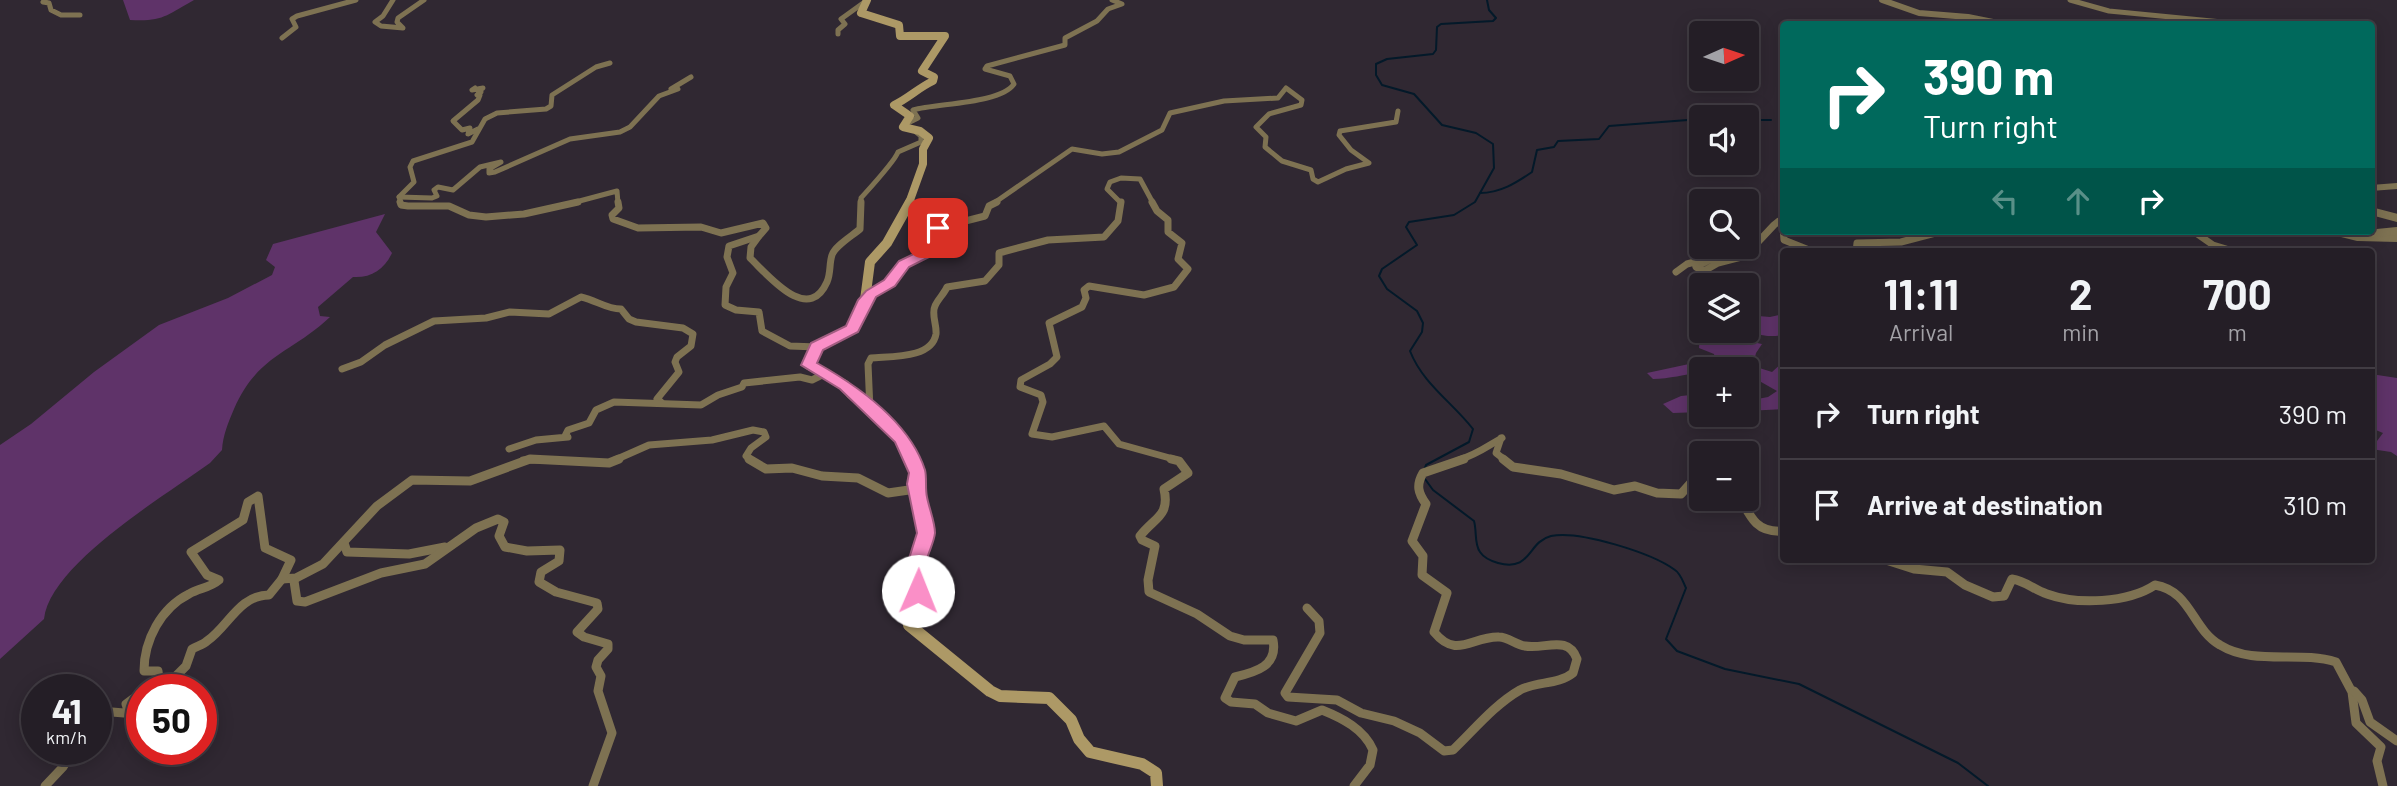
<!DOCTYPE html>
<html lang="en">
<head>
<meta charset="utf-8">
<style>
  body { margin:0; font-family:Barlow,sans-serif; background:#302b32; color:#f1f3f6; height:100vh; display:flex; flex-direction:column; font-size:26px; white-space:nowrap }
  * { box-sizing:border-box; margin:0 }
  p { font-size:23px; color:#a3a2a7 }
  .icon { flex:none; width:38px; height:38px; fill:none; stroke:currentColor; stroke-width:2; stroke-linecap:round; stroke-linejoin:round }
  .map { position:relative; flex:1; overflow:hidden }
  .sheet { position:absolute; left:1780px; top:248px; width:595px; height:315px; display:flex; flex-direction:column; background:#241e26; border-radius:7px; box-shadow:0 4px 18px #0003,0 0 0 2px #413c43 }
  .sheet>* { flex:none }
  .top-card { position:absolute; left:1780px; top:21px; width:595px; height:214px; border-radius:7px; box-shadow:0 4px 18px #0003,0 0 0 2px #413c43; background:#00695c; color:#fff; overflow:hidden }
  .needle { width:46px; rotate:87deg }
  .controls { position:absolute; left:1689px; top:21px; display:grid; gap:14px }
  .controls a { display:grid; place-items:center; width:70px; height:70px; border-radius:7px; background:#241e26; box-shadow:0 4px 18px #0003,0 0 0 2px #413c43; font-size:35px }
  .speed { position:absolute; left:21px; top:674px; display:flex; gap:14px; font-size:35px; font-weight:700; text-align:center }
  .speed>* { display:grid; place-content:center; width:91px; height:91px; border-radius:50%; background:#241e26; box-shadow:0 4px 18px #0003,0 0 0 2px #413c43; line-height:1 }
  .speed small { font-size:18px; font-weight:400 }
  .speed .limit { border:10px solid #d22; background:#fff; color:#111 }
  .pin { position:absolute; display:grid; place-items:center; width:60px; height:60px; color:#fff; margin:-30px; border-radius:14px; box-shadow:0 4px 10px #0006 }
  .me { position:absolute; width:77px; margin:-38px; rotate:1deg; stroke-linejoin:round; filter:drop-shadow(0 0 5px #0008) }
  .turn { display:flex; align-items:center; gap:24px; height:147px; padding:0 28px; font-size:32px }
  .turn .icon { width:91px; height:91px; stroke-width:2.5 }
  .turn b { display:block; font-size:49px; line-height:60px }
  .lanes { display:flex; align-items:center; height:66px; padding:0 28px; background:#0003; justify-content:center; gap:35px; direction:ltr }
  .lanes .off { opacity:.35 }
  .eta { display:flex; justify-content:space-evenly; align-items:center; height:119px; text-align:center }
  .eta b { font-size:42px; font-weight:700; line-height:49px }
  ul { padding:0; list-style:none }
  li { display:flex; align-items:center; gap:21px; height:91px; padding:0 28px; border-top:2px solid #413c43 }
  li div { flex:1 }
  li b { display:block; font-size:26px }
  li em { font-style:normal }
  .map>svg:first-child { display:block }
</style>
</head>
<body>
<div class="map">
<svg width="2397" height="786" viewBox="0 0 2397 786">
  <rect width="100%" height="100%" fill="#302832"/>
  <g fill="#5f3369">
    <path d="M123 0H194C167 15 163 22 130 20Z"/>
    <path d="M385 214 376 232 392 253C384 270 371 278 353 277L318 307 320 316 330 317C292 353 257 355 234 409 228 423 223 435 222 450L210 463C166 495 50 564 44 619L0 659V445L31 424 94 372 159 325 228 298 272 275 275 267 266 260 273 244Z"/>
    <path d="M1783 314V335C1770 337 1757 337 1747 327V315L1770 317Z"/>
    <path d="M1718 332 1742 334 1747 341 1762 344 1756 353 1753 366 1772 372 1783 362V409L1747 411V401L1768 397 1777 391 1747 374 1746 369H1701V373C1685 374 1669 379 1653 379L1647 373 1689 364 1690 359H1715L1714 354 1699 348 1700 334Z"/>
    <polygon points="2371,374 2397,378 2397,456 2391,452 2371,449 2383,433 2371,428 2371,410 2374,410 2371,404"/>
    <polygon points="1701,394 1701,412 1673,413 1663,404 1681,396"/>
  </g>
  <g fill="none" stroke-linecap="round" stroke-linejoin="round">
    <g stroke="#031929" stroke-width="2">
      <polyline points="1746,120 1771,120"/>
      <path d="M1480 193C1500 193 1516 183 1532 172L1537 150 1554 147 1558 141 1599 139 1609 126 1701 119"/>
      <path d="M1424 470 1426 465 1469 442 1473 429C1452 402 1423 384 1410 351L1422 332 1423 323 1417 311 1387 289 1379 276 1382 269 1417 245 1406 227 1409 222 1454 215 1475 202 1494 168 1493 144 1476 133 1442 125 1414 94 1382 85 1376 75V64L1387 59 1433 54 1436 50 1437 27 1441 24 1493 21 1496 18 1489 10 1487 0"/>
      <path d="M1425 479 1433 490 1474 521C1477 531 1474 544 1480 552 1484 558 1491 561 1498 563 1532 572 1527 542 1551 536 1579 530 1652 553 1675 570 1681 574 1683 582 1686 588L1666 639 1677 651 1725 669 1799 684 1958 763 1988 786"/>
    </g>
    <g stroke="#7e7252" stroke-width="5">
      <polyline points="45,0 43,2 49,3 51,10 61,15 80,15"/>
      <polyline points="393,0 383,16 375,22 381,26 403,28 397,22 398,18 424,0"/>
      <polyline points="2070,0 2109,11 2222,22"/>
      <polyline points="838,34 838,30 845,24 841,19 866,1"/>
      <polyline points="282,38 296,27 292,19 297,16 356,0"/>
      <polyline points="475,88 472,90 483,88 478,91 481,92 477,95 480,95 478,100 453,121 462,130 470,128 468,134 478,129"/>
      <polyline points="671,89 691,77"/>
      <path d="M904 125 918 118 913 110C938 103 1000 104 1014 84L1010 76 985 69 987 66 1065 45V38L1097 21 1108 9 1122 4 1112 0"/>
      <polyline points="399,197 432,198 437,196 434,190 438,187 453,190 480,167 501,162 489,169 489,173 495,172 570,139 620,132 630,127 659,96 678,89"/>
      <polyline points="401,203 399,197 414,182 410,167 413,161 472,142 485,119 497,113 546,109 551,106 552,95 596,67 610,63"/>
      <polyline points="572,203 617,191 618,203"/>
      <path d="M861 203V198C869 189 895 161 898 152L921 142V136L916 132"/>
      <polyline points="994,203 1072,149 1102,154 1119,152 1162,130 1170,113 1224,101 1278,98 1286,88 1302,100 1301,105 1269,114 1256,127 1266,137 1265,147 1282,161 1311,170 1313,179 1318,182 1346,169 1369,163 1351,150 1339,135 1340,131 1396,122 1398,111"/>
      <polyline points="1121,203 1107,189 1110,182 1121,178 1140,179 1153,203"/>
    </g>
    <g stroke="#7e7252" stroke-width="7">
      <polyline points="400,202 401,205 408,206 449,206 469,215 486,217 524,214 578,202"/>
      <polyline points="618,202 619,208 612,215 613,219 638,228 701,227 721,233 763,223 766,228 759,236 729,246 727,257 733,273 726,287 725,305 736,310 759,312 762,331 790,346 817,347"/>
      <polyline points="1152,202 1157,211 1168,220 1168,232 1182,243 1178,259 1188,269 1174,287 1144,295 1089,286 1084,290 1086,298 1082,307 1049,323 1057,357 1050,364 1021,380 1020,387 1041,395 1043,402 1032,434 1052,437 1104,426 1119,444 1177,460"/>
      <polyline points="1783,227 1784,240 1814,252"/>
      <polyline points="2193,231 2213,245 2236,252"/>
      <path d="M759 236 751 247 750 258C768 275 808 325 827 282 831 273 829 264 832 255 835 246 852 236 860 229L861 202"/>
      <polyline points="1856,252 1857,243 1901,242 1943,231"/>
      <polyline points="1676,272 1687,264 1717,256 1696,267 1704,271 1718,263 1745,256 1774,225 1779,221 1783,223"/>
      <polyline points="865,300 889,283 904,264 928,252 938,228 985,216 989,206 997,202"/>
      <path d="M342 369 361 362 385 345 434 321 486 318 510 312 549 314 581 297C596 300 606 309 621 309L629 319 636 322 683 328 693 334 691 346 677 357 675 362 679 372 657 399 661 402"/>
      <path d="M870 410 868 364 871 358C890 356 932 359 936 334 937 325 931 314 935 306 938 299 944 294 947 287L985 281 999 265V253L1048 240 1104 237 1118 221 1121 202"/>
      <polyline points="1501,438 1496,453 1505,460"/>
      <polyline points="509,449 536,440 568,437 565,436 568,430 589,423 596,410 614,402 701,405 718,395 742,387 744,383 800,377 812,380 824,374"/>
      <polyline points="523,460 557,460"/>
      <polyline points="615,460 649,445 712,440 753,430 764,432 766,437 751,448 746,456 751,460"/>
      <path d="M1459 460C1480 453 1484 448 1502 438"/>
    </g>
    <g stroke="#7e7252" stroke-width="9">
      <polyline points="749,459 766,469 792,468 822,476 858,478 888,493 916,489"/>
      <path d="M1171 459 1179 461 1188 473 1164 489C1170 516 1155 517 1140 536L1142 540 1155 546 1148 580 1149 592 1197 614 1230 636 1244 640H1273C1278 666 1256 672 1235 677L1225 698 1231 702 1255 704 1268 713 1296 721 1322 710C1342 718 1364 729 1373 750L1370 765 1354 786"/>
      <polyline points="1503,459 1513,467 1561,474 1614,490 1635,486 1657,493 1681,494 1697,476 1701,476"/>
      <path d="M1741 499C1751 519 1758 533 1783 531"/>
      <polyline points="344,543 347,552 409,554 445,547"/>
      <path d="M1886 560 1914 569 1947 572 1965 585 1993 597 2004 596 2012 579C2026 581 2034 590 2047 594 2077 605 2128 603 2155 585 2191 591 2192 629 2220 645 2254 666 2299 650 2336 662L2352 692 2356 723 2381 747 2377 761 2383 786"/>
      <polyline points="282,579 296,578 323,564 377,506 412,480 470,481 530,459 609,463 619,459"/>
      <polyline points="294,581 297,601 305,602 381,573 425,564 476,528 498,519 504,522 499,536 505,547 527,551 560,550 559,561 541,572 539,582 556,592 597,603 598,609 577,632 584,637 608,644 608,649 598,660 596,667 601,676 598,691 612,733 593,786"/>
      <path d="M1307 608 1319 621 1320 633 1285 693 1288 697 1337 700 1361 713 1394 721 1420 733 1444 751 1453 750C1474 730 1494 705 1520 690 1537 681 1558 685 1573 673L1577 659C1568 634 1544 650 1525 646 1516 645 1508 637 1499 637 1472 636 1457 660 1434 632L1447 593 1422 575 1423 556 1412 541 1426 504C1418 493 1416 485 1423 473L1464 459"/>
      <path d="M148 690 167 685 186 666 192 649C197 646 203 645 207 641 228 627 239 595 269 595L282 579 291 560 265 548 258 496 248 502 243 520 191 552 207 575 219 580C210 588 199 588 189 594 161 608 144 640 144 671H158L159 679 151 688"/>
      <polyline points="2354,691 2362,700 2370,722 2397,741"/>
      <polyline points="96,722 112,712 124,713 128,710 126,704 142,692"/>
      <polyline points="45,786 63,767 74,749"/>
    </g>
    <g stroke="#7e7252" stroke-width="6">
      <polyline points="1882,0 1919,13 1968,17 2003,24"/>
      <polyline points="2371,188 2397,186"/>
    </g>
    <g stroke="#7e7252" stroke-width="8">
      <polyline points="2371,211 2397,218"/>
      <polyline points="2334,231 2358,237 2397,238"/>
      <polyline points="2367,234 2397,231"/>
    </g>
    <path stroke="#ad9966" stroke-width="8" d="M867 0 861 13 899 25 900 36H945L922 71 934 77 933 81C918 88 909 98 894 105L910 116 903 127 920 131 929 138 923 149V164L909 203"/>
    <polyline stroke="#ad9966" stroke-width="10" points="910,202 887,243 870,262 865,300 857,323 847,332 817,347 809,365 845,385 851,394 899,434 911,460"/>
    <polyline stroke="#ad9966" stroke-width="12" points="910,459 917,473 915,484 926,533 917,562 920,584 907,612 909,625 990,691 1000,696 1049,698 1071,720 1079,739 1090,752 1142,764 1156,773 1157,786"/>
  </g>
  <path fill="#fa8fc7" stroke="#a25d81" stroke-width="2" d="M938 224 945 228 933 255 909 267 895 286 876 297 858 332 823 350 817 363C858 386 910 423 925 470 927 478 925 488 927 497 929 508 935 522 935 533 934 542 929 551 927 559 925 571 930 585 924 596L918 598 911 596 909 591 908 562 917 533 907 484 909 473 895 442 840 389 801 365 811 343 846 326 858 300 866 291 884 280 899 261 922 250 931 228Z"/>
</svg>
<div class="controls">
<a><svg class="needle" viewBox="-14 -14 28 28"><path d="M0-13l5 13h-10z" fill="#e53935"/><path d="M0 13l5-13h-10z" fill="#a3a2a7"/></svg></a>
<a><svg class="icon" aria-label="sound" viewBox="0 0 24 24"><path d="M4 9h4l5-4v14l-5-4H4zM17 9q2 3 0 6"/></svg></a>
<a><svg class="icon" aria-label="search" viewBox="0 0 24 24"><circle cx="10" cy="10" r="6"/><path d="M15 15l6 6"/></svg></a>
<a><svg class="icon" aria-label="layers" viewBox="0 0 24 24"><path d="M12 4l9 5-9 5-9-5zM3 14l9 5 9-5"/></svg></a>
<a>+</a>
<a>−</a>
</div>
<div class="speed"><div>41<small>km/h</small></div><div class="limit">50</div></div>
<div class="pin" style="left:938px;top:228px;background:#d93025"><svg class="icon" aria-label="arrive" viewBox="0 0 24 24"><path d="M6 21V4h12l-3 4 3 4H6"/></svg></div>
<svg class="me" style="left:918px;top:591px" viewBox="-20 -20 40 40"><circle r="19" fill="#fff"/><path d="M0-13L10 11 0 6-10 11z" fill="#fa8fc7"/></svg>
<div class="top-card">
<div class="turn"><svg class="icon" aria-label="right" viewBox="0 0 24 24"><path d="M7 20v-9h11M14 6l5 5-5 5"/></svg><div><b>390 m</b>Turn right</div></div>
<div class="lanes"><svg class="icon off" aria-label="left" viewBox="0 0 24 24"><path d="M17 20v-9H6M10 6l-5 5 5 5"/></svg><svg class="icon off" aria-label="ahead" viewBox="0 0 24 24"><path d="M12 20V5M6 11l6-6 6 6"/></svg><svg class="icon" aria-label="right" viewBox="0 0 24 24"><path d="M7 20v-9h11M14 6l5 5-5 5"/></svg></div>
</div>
<section class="sheet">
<div class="eta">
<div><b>11:11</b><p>Arrival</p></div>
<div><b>2</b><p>min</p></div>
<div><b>700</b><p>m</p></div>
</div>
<ul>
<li><svg class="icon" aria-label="right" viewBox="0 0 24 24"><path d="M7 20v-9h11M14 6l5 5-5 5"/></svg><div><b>Turn right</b></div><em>390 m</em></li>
<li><svg class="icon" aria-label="arrive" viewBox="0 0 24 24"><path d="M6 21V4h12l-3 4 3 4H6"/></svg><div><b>Arrive at destination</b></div><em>310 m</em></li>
</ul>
</section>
</div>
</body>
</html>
